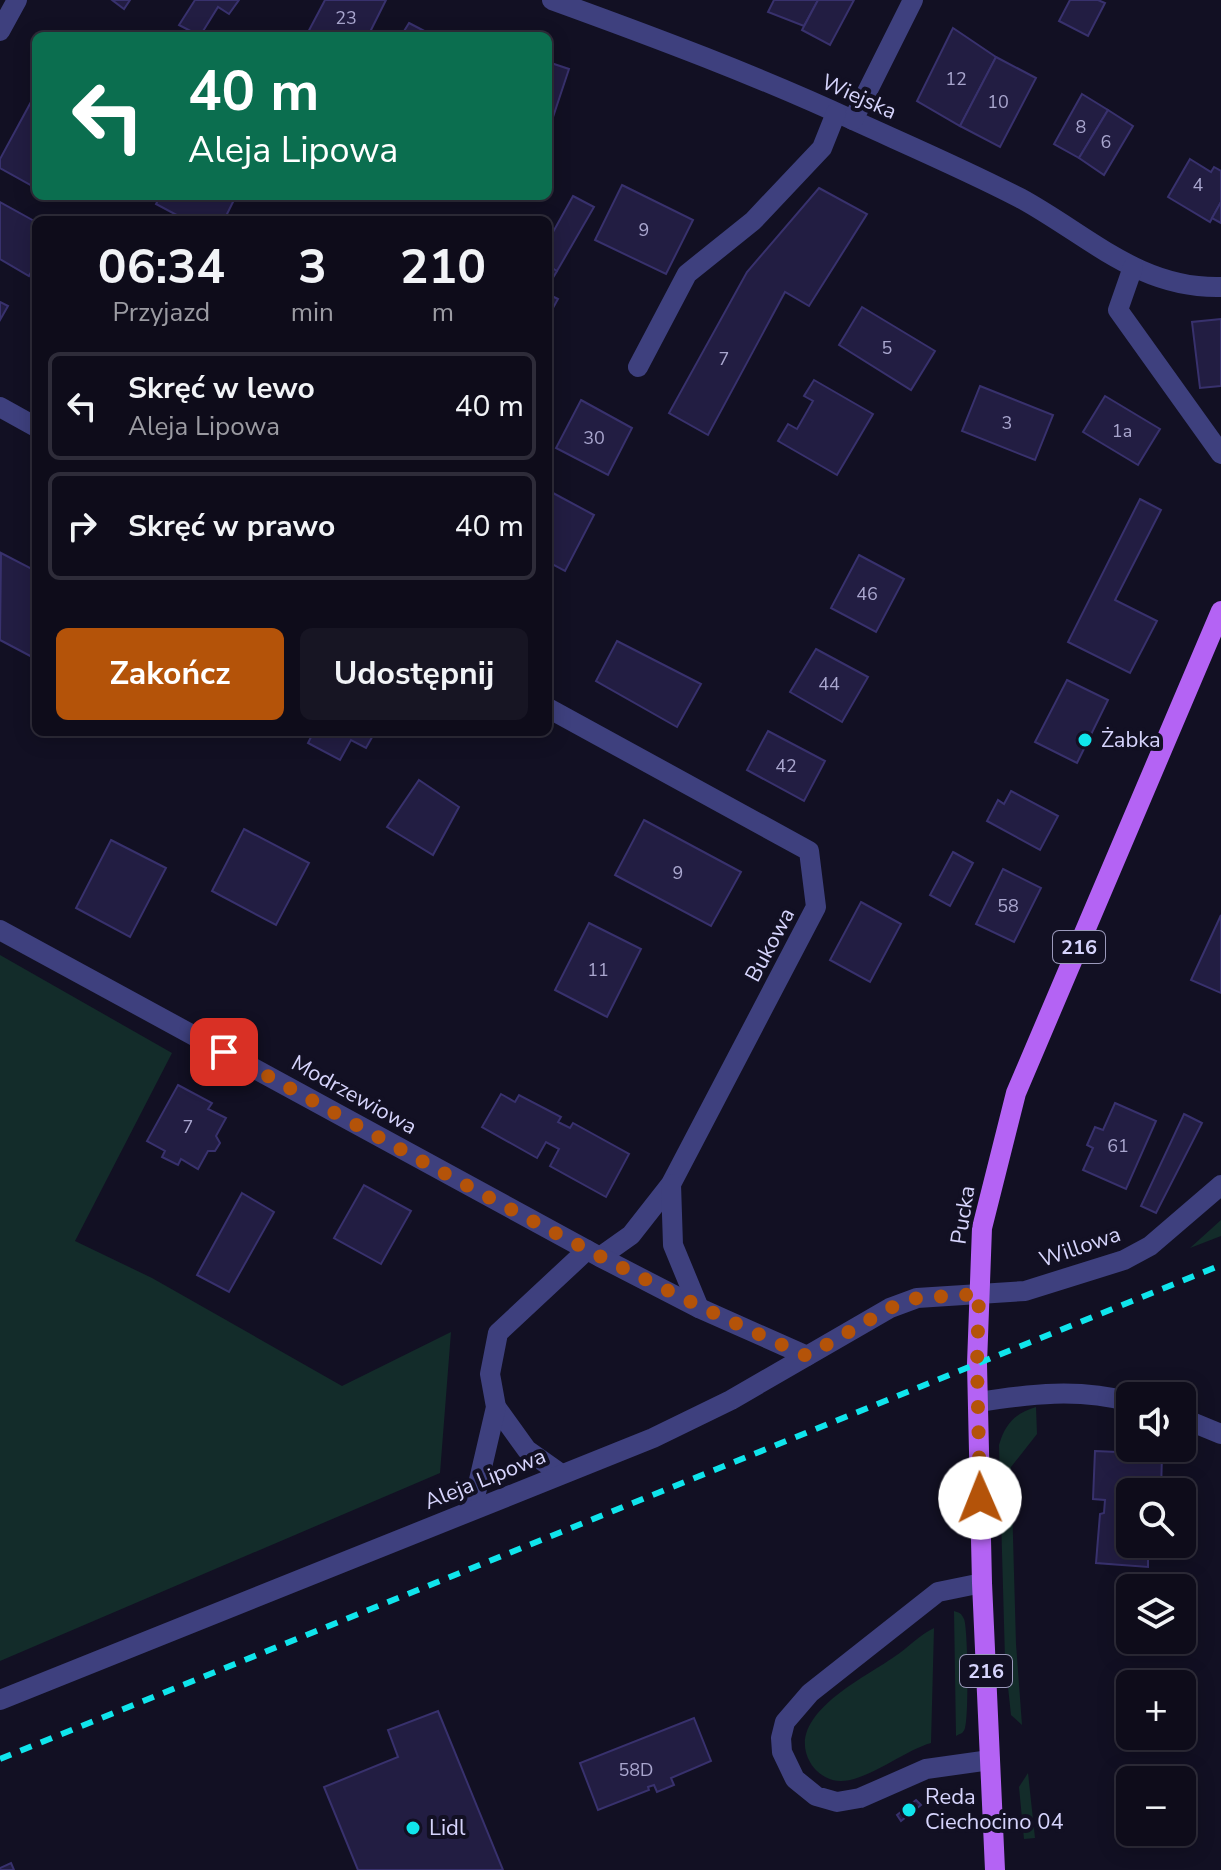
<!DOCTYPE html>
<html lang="pl">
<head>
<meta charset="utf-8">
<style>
  body { margin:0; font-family:"Nunito Sans",sans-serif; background:#171523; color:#f1f3f6; height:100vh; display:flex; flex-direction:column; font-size:30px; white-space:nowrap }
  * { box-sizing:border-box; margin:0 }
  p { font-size:26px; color:#9b9ba2 }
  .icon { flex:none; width:44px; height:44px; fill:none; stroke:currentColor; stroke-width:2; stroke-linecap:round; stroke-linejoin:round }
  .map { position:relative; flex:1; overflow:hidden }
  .sheet { position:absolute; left:32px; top:216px; width:520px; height:520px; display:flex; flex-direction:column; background:#0e0c1a; border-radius:12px; box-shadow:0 4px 20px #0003,0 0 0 2px #2e2c39 }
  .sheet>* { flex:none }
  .hud { position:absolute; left:32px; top:32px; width:520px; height:168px; border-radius:12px; box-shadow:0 4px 20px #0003,0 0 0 2px #2e2c39; background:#0b6e4f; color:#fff; overflow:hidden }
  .buttons { position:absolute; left:1116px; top:1382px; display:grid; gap:16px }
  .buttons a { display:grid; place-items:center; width:80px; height:80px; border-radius:12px; background:#0e0c1a; box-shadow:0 4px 20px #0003,0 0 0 2px #2e2c39; font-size:40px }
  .pin { position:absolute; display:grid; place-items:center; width:68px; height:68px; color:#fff; margin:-34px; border-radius:16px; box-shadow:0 4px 12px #0006 }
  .me { position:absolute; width:88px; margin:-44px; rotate:359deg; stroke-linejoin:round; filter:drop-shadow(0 0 6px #0008) }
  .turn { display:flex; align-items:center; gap:28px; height:168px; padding:0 24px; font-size:36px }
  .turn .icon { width:104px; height:104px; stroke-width:2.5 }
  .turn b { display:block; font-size:56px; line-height:68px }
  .eta { display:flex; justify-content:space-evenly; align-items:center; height:136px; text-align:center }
  .eta b { font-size:48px; font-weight:700; line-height:56px }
  .button { display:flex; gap:16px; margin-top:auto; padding:16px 24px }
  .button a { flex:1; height:92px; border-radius:12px; background:#b45309; color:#fff; font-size:32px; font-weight:700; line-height:92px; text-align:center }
  .button a+a { background:#171523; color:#f1f3f6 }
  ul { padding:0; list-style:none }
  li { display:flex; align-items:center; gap:24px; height:108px; margin:0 16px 12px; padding:0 8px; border:4px solid #2e2c39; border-radius:12px }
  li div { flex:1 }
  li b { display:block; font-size:30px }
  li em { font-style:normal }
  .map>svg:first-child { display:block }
</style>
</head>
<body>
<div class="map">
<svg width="1221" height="1870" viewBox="0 0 1221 1870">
  <rect width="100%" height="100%" fill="#121023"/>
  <g fill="#132c2a">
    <polygon points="0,955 172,1053 75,1241 152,1278 342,1386 451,1332 440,1473 0,1661"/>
    <polygon points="1221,1220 1221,1236 1190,1248"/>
    <path d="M1036 1407 1037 1434 1011 1467 1016 1644 1022 1725 1011 1715 1005 1659 999 1445C1005 1424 1015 1413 1036 1407Z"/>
    <path d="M954 1611C960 1613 961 1613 964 1619 968 1628 969 1718 965 1728 963 1734 961 1733 956 1736Z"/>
    <path d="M934 1628 931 1743C905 1750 866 1782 840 1781 828 1781 815 1772 810 1762 784 1716 864 1678 894 1657 908 1648 919 1635 934 1628Z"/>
    <polygon points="1028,1773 1035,1838 1024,1839 1019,1787"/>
  </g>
  <g fill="#221d42" stroke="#38316d" stroke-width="2">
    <polygon points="112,0 130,0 124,9"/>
    <polygon points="195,0 239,0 229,14 218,7 200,36 179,25"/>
    <polygon points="325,0 386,0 368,36 306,36"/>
    <polygon points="774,0 818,0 804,26 768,12"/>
    <polygon points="818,0 854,0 830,45 802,30"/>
    <polygon points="1070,0 1098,0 1105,3 1088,36 1059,21"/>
    <polygon points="409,23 434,36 401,36"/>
    <polygon points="953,28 996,57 960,126 917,101"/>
    <polygon points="996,57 1036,78 1000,147 960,126"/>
    <polygon points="548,62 569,69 550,126 548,125"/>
    <polygon points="1082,94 1108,110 1079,158 1054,144"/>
    <polygon points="31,102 36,105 36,188 0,168 0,159"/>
    <polygon points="1108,110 1133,126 1104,175 1079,158"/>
    <polygon points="1190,159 1211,172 1214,167 1221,171 1221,202 1210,222 1168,197"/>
    <polygon points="622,185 693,220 666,274 595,240"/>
    <polygon points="819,188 867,214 809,306 785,292 708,435 669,413 747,272"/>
    <polygon points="160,196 236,196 224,220 186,220 156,204"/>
    <polygon points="573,196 594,207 557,271 548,266 548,241"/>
    <polygon points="0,202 36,222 36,263 29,276 0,259"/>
    <polygon points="1221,202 1221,223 1212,218"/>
    <polygon points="548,266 557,271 548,286"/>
    <polygon points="548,294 558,299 548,317"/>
    <polygon points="0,302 8,306 0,320"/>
    <polygon points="862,307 935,351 911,390 839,345"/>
    <polygon points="1221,319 1221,386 1200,388 1192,322"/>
    <polygon points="814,380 873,414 837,475 778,441 788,424 797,429 813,401 804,396"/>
    <polygon points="980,386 1053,415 1035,460 962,431"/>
    <polygon points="1105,396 1160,429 1138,465 1083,432"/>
    <polygon points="581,400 632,428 608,475 556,448"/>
    <polygon points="553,493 594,515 565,571 548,562 548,502"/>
    <polygon points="1140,499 1161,510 1115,600 1157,621 1130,673 1068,642"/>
    <polygon points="1,553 36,571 36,659 0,640"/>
    <polygon points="859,555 904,579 876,632 831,608"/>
    <polygon points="617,641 701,684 677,727 596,681"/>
    <polygon points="816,649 868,677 842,722 790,692"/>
    <polygon points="1067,680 1108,700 1077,763 1035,742"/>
    <polygon points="768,731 825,761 804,801 747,770"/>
    <polygon points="310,732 375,732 366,748 351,740 340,760 308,743 313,733"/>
    <polygon points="419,780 459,807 433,855 387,827"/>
    <polygon points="1011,791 1058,816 1040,850 987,821 998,800 1004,804"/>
    <polygon points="644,820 741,872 711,926 615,875"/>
    <polygon points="244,829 309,863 276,925 212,891"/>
    <polygon points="111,840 166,868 130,937 76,908"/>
    <polygon points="953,852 973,863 950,906 930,895"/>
    <polygon points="1003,869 1041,888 1014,942 976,924"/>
    <polygon points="861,902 901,924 870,982 830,960"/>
    <polygon points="1221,915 1221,993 1191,980"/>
    <polygon points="589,923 641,949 607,1017 555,990"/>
    <polygon points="178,1085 212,1103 208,1109 226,1118 216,1136 220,1143 215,1151 208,1151 198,1169 181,1159 178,1165 162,1157 165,1151 147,1141"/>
    <polygon points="501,1094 515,1102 519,1095 561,1117 558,1122 570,1128 573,1123 629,1154 606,1197 550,1166 559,1149 546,1142 537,1158 482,1127"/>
    <polygon points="1115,1103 1156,1121 1126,1189 1083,1170 1093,1148 1087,1145 1095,1127 1103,1130"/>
    <polygon points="1184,1114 1202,1123 1156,1213 1141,1206"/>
    <polygon points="364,1185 411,1211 381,1264 334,1238"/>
    <polygon points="242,1193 274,1212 229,1292 197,1275"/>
    <polygon points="1095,1451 1162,1454 1161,1492 1130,1492 1130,1544 1148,1544 1148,1567 1096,1563 1100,1514 1104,1513 1105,1500 1093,1499"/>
    <polygon points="438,1711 503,1870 358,1870 324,1787 398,1757 388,1730"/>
    <polygon points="694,1718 711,1761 671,1778 674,1785 657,1792 654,1785 648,1787 649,1790 598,1810 580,1763"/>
    <polygon points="916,1800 921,1805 901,1821 897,1815"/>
    <polygon points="11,1863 14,1870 0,1870 0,1868"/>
  </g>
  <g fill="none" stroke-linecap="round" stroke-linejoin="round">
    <g stroke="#3e407e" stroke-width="20">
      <path d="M552 0C654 37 756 75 855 121 910 146 966 170 1020 198 1088 235 1139 289 1221 287"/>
      <polyline points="0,31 17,0"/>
      <polyline points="853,120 913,0"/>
      <polyline points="1133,267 1118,310 1221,454"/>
      <polyline points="638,367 687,274 753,221 822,148 836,113"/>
      <polyline points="0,407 36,427"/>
      <polyline points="548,708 809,851 816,907 671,1184 631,1235 600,1257"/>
      <polyline points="0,930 600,1257 699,1308 807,1356"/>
      <polyline points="671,1184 673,1245 699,1308"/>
      <path d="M978 1402C1030 1394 1079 1388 1130 1402"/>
      <polyline points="496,1407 527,1450 561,1474"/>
      <polyline points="1182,1418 1221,1434"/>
      <polyline points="472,1510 496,1407 490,1374 498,1333 587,1250"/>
      <polyline points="982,1583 938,1592 810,1693 785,1722 781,1738 782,1752 795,1779 816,1796 837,1802 860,1798 926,1769 990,1760"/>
      <polyline points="0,1700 653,1438 731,1400 890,1308 917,1298 1025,1291 1124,1260 1150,1246 1221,1185"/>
    </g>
    <polyline stroke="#b463f4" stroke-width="20" points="995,1870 982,1583 977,1364 982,1228 1016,1093 1221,611"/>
    <polyline stroke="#10e5ec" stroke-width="6" stroke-dasharray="12 10" stroke-linecap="butt" points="0,1759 1221,1265"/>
  </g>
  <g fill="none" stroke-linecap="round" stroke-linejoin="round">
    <path stroke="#b45309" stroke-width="14" stroke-dasharray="0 25.2" d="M224 1052C416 1157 606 1267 807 1356L890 1308 917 1298 979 1294 977 1364 980 1498"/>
  </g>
  <g fill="#10e5ec" stroke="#121023" stroke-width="3">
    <circle cx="1085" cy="740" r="8"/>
    <circle cx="909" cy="1810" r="8"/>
    <circle cx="413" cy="1828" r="8"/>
  </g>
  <g text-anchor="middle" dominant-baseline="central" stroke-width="8" stroke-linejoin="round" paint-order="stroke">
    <g font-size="18" fill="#a9a6ce">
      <text x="346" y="18">23</text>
      <text x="956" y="79">12</text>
      <text x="998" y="102">10</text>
      <text x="1081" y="127">8</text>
      <text x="1106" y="142">6</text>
      <text x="1198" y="185">4</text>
      <text x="644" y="230">9</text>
      <text x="887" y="348">5</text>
      <text x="724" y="359">7</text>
      <text x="1007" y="423">3</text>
      <text x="1122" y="431">1a</text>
      <text x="594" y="438">30</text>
      <text x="867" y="594">46</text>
      <text x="829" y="684">44</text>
      <text x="786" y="766">42</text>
      <text x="678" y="873">9</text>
      <text x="1008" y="906">58</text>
      <text x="598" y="970">11</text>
      <text x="188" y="1127">7</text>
      <text x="1118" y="1146">61</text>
      <text x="636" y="1770">58D</text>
    </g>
    <g fill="#121023" stroke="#9b99bb" stroke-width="2">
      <rect x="1053" y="931" width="52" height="32" rx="6"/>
      <rect x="960" y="1655" width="52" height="32" rx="6"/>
    </g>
    <g font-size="20" font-weight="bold" fill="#d6d4fc">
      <text x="1079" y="947">216</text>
      <text x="986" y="1671">216</text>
    </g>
    <g font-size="22" fill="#d6d4fc" stroke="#121023">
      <text transform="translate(859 97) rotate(24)">Wiejska</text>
      <text transform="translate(770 945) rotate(-62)">Bukowa</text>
      <text transform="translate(354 1095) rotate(29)">Modrzewiowa</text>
      <text transform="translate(963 1215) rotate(-81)">Pucka</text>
      <text transform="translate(1080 1247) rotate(-19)">Willowa</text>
      <text transform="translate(485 1479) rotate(-22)">Aleja Lipowa</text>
    </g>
    <g font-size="22" fill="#d6d4fc" stroke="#121023" text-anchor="start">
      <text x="1101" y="740">Żabka</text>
      <text x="925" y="1797">Reda<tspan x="925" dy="25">Ciechocino 04</tspan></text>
      <text x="429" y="1828">Lidl</text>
    </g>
  </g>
</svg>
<div class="buttons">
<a><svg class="icon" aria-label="sound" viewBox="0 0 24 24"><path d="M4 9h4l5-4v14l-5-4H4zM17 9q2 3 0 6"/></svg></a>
<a><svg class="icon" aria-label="search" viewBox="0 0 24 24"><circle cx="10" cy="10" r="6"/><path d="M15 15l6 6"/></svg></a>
<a><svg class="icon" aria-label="layers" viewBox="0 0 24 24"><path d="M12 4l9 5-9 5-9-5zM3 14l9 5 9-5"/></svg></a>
<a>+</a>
<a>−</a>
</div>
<div class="pin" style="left:224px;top:1052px;background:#d93025"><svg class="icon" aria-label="arrive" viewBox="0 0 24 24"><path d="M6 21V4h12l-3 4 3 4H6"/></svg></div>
<svg class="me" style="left:980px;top:1498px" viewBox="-20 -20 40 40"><circle r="19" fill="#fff"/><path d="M0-13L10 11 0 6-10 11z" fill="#b45309"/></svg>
<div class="hud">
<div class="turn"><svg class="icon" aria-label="left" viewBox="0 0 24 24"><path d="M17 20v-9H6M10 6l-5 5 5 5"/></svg><div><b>40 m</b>Aleja Lipowa</div></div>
</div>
<section class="sheet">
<div class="eta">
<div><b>06:34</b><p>Przyjazd</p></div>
<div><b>3</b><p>min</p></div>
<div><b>210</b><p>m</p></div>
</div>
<ul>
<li><svg class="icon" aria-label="left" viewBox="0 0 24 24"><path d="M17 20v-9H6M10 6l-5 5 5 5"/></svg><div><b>Skręć w lewo</b><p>Aleja Lipowa</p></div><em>40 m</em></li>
<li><svg class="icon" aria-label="right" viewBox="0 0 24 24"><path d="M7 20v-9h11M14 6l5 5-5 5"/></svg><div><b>Skręć w prawo</b></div><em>40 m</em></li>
</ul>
<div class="button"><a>Zakończ</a><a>Udostępnij</a></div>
</section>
</div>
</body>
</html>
